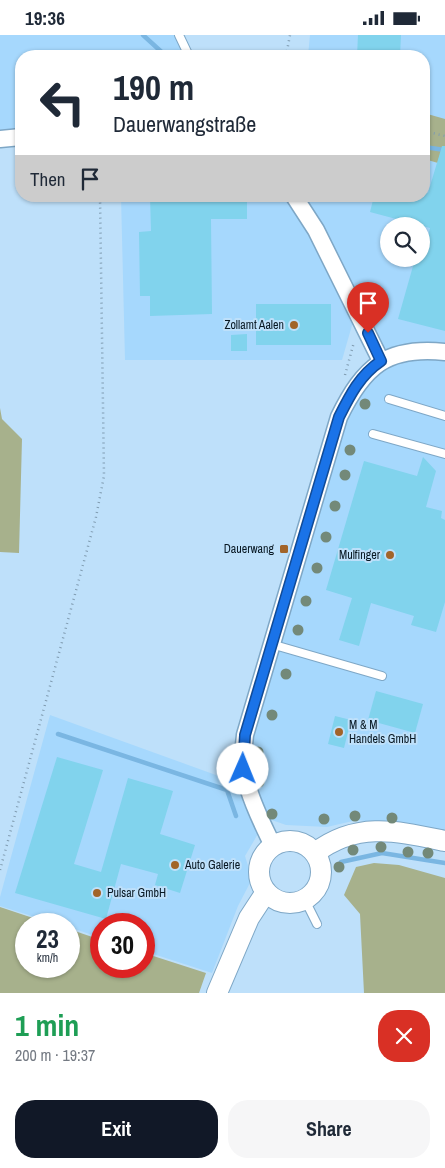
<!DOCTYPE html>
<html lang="en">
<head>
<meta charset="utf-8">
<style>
  body { margin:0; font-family:"Archivo Narrow",sans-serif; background:#f6f6f7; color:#1f2937; height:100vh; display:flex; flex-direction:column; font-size:19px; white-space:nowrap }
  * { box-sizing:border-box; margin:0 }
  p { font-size:16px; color:#747a83 }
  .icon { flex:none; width:28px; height:28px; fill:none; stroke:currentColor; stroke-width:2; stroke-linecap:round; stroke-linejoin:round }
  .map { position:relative; height:958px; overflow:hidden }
  .drawer { display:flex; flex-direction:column; background:#fff; flex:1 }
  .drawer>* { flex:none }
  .guide { position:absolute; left:15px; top:15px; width:415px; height:152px; border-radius:20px; box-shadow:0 1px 4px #0004; background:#fff; color:#1f2937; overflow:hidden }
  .tools { position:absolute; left:380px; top:182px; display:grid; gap:10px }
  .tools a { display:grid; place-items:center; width:50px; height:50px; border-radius:50%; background:#fff; box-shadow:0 1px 4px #0004; font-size:25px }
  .speed { position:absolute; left:15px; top:878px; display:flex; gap:10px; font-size:25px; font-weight:700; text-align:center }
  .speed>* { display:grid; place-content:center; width:65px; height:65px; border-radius:50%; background:#fff; box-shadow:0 1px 4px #0004; line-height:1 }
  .speed small { font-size:12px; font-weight:400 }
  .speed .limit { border:8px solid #d22; background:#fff; color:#111 }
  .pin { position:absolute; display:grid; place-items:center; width:42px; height:42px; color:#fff; margin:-51px -21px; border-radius:50% 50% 50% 0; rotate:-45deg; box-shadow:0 0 5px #0007 }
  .pin .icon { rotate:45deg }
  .me { position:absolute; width:55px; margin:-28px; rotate:1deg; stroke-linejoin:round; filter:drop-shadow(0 0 4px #0008) }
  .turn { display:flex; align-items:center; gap:18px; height:105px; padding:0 15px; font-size:22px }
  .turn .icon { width:65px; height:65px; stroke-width:2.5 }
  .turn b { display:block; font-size:35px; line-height:42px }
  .then { display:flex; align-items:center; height:48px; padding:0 15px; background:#0003; gap:10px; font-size:19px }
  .round { display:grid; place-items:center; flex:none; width:52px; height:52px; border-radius:20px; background:#f6f6f7 }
  .summary { display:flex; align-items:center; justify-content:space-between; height:85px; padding:0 15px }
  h1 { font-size:30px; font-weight:800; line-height:38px; color:#1e9e55 }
  .cta { display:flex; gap:10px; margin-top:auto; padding:10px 15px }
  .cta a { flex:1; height:58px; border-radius:20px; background:#111827; color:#fff; font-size:20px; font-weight:800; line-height:58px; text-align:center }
  .cta a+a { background:#f6f6f7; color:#1f2937 }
  .status { display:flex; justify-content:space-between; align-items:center; height:35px; padding:0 25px; background:#fff; direction:ltr }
  .status svg { height:14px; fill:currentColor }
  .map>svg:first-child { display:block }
</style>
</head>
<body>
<div class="status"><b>19:36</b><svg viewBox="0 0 49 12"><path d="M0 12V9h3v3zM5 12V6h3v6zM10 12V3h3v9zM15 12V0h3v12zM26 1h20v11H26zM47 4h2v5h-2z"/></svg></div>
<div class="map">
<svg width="445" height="958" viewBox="0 0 445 958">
  <rect width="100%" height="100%" fill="#bee0fa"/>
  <g fill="#a6d8fd" fill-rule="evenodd">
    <polygon points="0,0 183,0 193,21 21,21 21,96 0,99"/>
    <polygon points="310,0 445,0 445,85 424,80 424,21 308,21"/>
    <path d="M424 124 445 130V796L357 785 327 792 286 790 263 782 253 755 254 696 351 372 384 330 357 273 342 325H125L121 161H424ZM389 191H421V224H389Z"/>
    <polygon points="50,680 238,748 243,768 259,797 245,821 252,844 238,871 212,938 144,916 144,889 101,889 101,903 69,892 69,889 57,889 0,871 0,862"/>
  </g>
  <g fill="#a7b18c">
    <polygon points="424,78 445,84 445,130 424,124"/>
    <polygon points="0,373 2,384 22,404 19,518 0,517"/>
    <polygon points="374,828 399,830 445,843 445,958 364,958 360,879 344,860 356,832"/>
    <polygon points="0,872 51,889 26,889 26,931 69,931 69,894 101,905 101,931 144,931 144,918 206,938 199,958 0,958"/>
  </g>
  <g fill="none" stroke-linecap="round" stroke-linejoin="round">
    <g stroke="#7ab6e2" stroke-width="4.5">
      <polyline points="143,0 166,21"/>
      <polyline points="424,112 445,115"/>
      <polyline points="58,699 227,755 236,781"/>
      <polyline points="341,827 382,818 445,828"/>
    </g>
  </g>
  <g fill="#81d3ed">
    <polygon points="358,0 401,0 400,21 357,21"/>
    <polygon points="442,111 445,111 445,296 398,284 415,224 422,224 430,193 370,177 374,161 424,161 424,157 428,158"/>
    <polygon points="150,161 247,162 247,184 211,184 212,279 150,281 150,261 140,261 139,197 151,196"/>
    <rect x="256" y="269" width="75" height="41"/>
    <polygon points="247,299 247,316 231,316 231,300"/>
    <polygon points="423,422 436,436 426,472 442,476 441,483 445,485 445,567 436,597 411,590 414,581 371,568 359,611 339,605 352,563 326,555 364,426 417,441"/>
    <polygon points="376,656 423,669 415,698 368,685"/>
    <polygon points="335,681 351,685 344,713 328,709"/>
    <polygon points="57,722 103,735 74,829 101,837 128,743 173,756 160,799 195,810 180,858 155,850 158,839 121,829 106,884 15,858"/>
  </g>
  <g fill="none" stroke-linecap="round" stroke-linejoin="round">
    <g stroke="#7ea7c6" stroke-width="10">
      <g id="service">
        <polyline points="179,0 189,21"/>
        <polyline points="389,364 445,381"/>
        <polyline points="373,399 445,419"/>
        <polyline points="271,609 382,641"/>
        <polyline points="305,865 317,889"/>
      </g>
    </g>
    <g stroke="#7ea7c6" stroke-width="19">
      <g id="minor">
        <polyline points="0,104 21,102"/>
        <polyline points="294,161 316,195 381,326"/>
        <path d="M273 811C254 771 239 745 245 700L339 382C364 331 387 311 445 317"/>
      </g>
    </g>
    <g stroke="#7ea7c6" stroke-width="22">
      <g id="tertiary">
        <circle cx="290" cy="837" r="31"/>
        <path d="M315 818C357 786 397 796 445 806"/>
        <polyline points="217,958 249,883 266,857"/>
      </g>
    </g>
    <g stroke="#809cb1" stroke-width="2.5" stroke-dasharray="1 4" stroke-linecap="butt">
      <polyline points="286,21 290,0"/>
      <polyline points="424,96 445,101"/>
      <polyline points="345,340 354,307"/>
      <polyline points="0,835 96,482 104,441 100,161"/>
    </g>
    <use href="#service" stroke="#fff" stroke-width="8"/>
    <use href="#minor" stroke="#fff" stroke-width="16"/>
    <use href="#tertiary" stroke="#fff" stroke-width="20"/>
  </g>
  <g fill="#738979">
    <circle cx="365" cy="369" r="5.5"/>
    <circle cx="350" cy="415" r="5.5"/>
    <circle cx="345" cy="440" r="5.5"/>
    <circle cx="335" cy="471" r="5.5"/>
    <circle cx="326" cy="502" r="5.5"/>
    <circle cx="317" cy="533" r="5.5"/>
    <circle cx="306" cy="566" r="5.5"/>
    <circle cx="298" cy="595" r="5.5"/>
    <circle cx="286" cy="639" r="5.5"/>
    <circle cx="272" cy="680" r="5.5"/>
    <circle cx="258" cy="717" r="5.5"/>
    <circle cx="259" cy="747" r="5.5"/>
    <circle cx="272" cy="779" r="5.5"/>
    <circle cx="355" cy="781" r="5.5"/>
    <circle cx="392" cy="783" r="5.5"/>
    <circle cx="324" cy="784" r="5.5"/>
    <circle cx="381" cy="812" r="5.5"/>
    <circle cx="353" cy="815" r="5.5"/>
    <circle cx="408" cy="817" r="5.5"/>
    <circle cx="428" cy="818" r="5.5"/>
    <circle cx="339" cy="832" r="5.5"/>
  </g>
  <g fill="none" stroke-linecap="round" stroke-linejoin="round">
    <g stroke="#114b97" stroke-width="12">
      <path id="route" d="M243 734 245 700 339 382C350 360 360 340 381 326L368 298"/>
    </g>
    <use href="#route" stroke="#1a73e8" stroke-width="9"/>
  </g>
  <g fill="#a26429" stroke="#bee0fa" stroke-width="2">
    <circle cx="294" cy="290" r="5"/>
    <rect x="279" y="509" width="10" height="10" rx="2.5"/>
    <circle cx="390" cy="520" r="5"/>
    <circle cx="339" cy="697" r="5"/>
    <circle cx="175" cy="830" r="5"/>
    <circle cx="97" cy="858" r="5"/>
  </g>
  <g text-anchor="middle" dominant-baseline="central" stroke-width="4" stroke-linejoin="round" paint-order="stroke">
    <g font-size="12" fill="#081823" stroke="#bee0fa" text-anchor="end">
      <text x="284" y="290">Zollamt Aalen</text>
      <text x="274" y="514">Dauerwang</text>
      <text x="380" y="520">Mulfinger</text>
      <text x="349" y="690" text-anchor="start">M &amp; M<tspan x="349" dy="14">Handels GmbH</tspan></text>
      <text x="185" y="830" text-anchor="start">Auto Galerie</text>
      <text x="107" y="858" text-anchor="start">Pulsar GmbH</text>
    </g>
  </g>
</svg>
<div class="tools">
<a><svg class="icon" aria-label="search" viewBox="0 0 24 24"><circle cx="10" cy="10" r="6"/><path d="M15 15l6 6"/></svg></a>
</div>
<div class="speed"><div>23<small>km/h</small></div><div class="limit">30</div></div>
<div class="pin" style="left:368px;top:298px;background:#d93025"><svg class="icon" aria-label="arrive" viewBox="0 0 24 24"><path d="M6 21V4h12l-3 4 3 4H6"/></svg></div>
<svg class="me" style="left:243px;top:734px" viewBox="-20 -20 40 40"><circle r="19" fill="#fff"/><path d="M0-13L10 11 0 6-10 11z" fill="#1a73e8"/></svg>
<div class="guide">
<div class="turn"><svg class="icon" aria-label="left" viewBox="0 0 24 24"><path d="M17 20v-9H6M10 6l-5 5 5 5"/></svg><div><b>190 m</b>Dauerwangstraße</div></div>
<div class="then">Then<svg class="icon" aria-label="arrive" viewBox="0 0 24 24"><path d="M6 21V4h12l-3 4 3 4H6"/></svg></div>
</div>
</div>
<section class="drawer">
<div class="summary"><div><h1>1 min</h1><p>200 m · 19:37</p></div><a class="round" style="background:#d93025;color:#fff"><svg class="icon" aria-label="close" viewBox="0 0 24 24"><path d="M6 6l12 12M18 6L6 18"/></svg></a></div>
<div class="cta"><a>Exit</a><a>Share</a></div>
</section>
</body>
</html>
